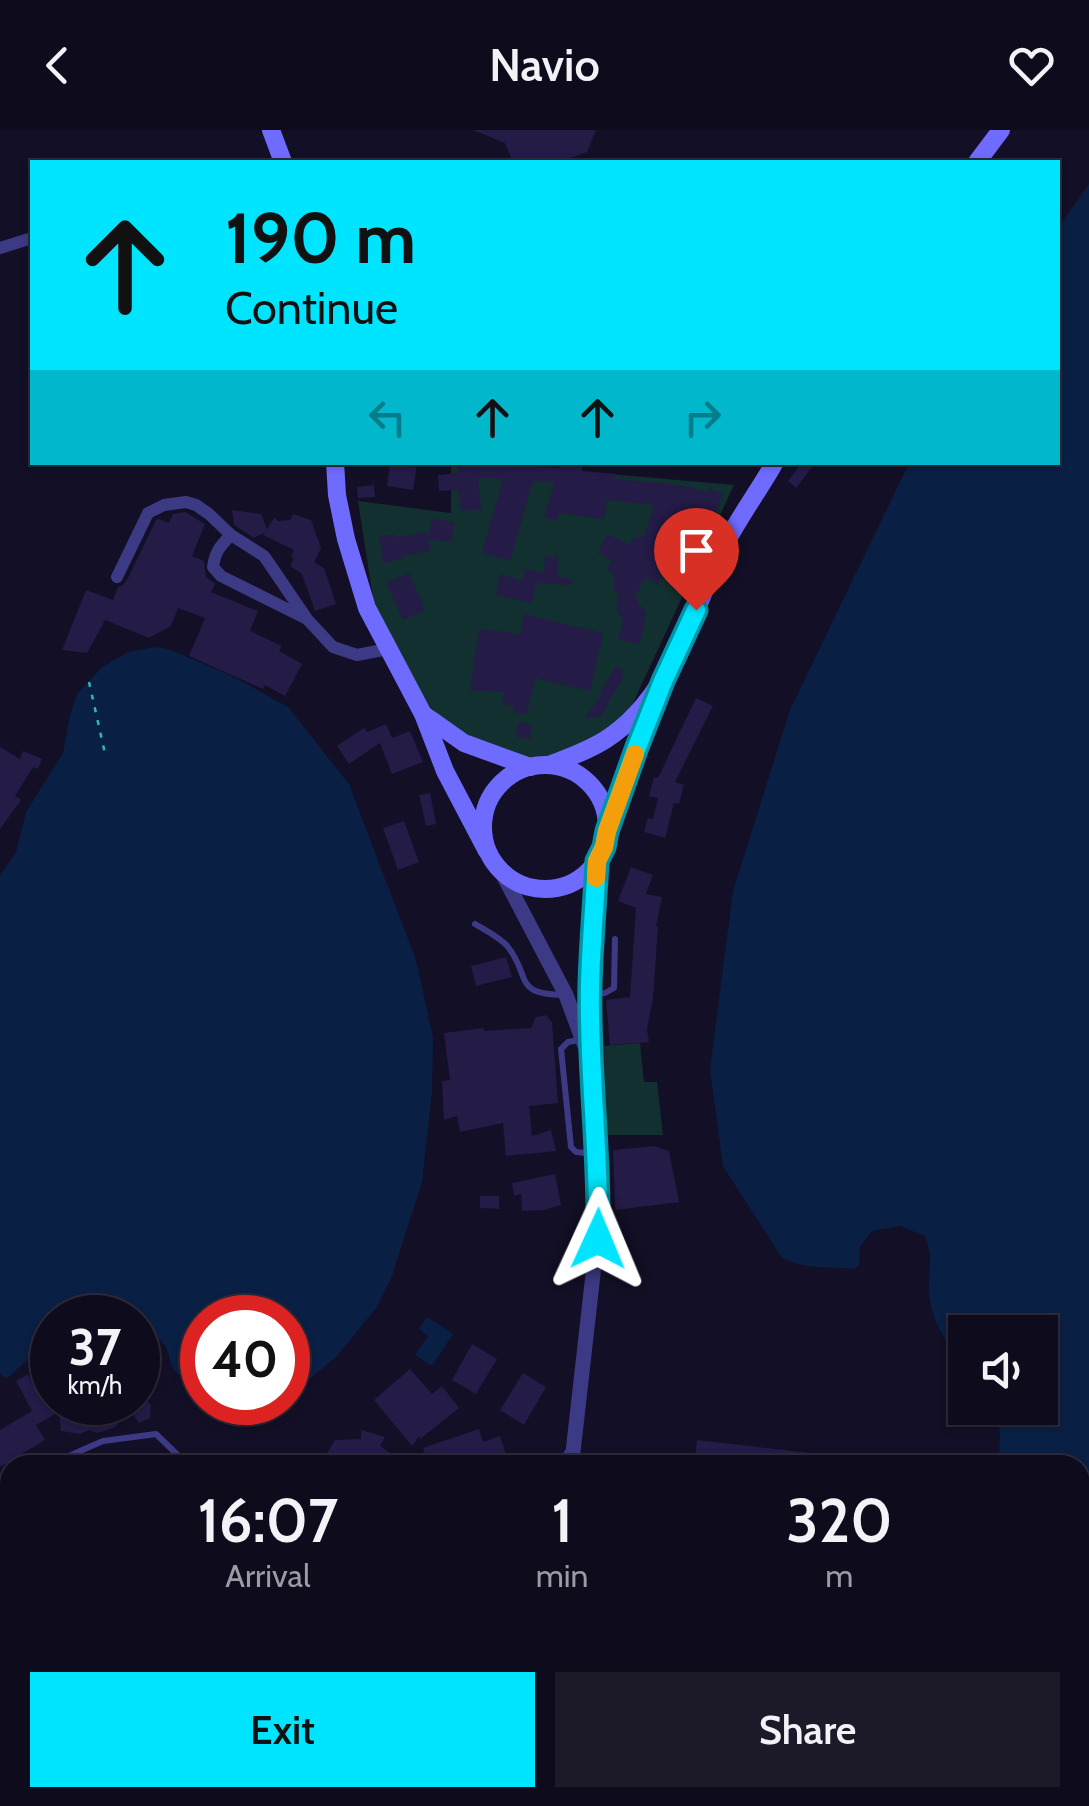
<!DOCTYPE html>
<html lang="en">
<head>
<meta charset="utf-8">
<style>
  body { margin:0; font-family:Cabin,sans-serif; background:#1c1929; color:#f1f3f6; height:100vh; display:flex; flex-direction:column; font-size:38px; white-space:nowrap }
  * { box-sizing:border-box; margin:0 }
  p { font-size:32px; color:#9b9ba3 }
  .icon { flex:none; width:55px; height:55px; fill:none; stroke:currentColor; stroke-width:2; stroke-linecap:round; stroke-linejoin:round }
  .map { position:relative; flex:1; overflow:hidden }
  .drawer { position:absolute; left:0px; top:1325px; width:1090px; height:352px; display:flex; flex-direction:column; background:#0e0b1c; border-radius:30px 30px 0 0; box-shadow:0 2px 8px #0004,0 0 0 2px #2e2b3b }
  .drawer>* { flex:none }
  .hud { position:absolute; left:30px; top:30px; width:1030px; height:305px; border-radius:0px; box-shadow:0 2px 8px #0004,0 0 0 2px #2e2b3b; background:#00e5ff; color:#111; overflow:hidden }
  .tools { position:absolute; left:948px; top:1185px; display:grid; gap:20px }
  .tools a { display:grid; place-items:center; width:110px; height:110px; border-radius:0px; background:#0e0b1c; box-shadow:0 2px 8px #0004,0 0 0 2px #2e2b3b; font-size:50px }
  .speed { position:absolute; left:30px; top:1165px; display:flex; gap:20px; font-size:50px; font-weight:700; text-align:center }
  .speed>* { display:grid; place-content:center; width:130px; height:130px; border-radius:50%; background:#0e0b1c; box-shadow:0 2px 8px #0004,0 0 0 2px #2e2b3b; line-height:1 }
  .speed small { font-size:25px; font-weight:400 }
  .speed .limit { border:15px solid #d22; background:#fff; color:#111 }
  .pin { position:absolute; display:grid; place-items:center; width:85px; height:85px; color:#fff; margin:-102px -42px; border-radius:50% 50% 50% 0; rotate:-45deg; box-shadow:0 0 10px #0007 }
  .pin .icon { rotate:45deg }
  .me { position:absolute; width:110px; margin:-55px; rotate:1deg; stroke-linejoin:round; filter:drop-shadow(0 0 8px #0008) }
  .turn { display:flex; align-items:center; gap:35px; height:210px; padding:0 30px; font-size:45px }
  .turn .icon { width:130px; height:130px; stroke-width:2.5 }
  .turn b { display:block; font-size:70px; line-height:85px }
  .lanes { display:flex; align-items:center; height:95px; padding:0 30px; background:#0003; justify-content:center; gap:50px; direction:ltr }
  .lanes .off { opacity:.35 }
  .eta { display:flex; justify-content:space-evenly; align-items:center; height:170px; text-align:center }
  .eta b { font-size:60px; font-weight:600; line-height:70px }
  .primary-button { display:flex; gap:20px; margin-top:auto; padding:20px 30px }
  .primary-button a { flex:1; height:115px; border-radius:0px; background:#00e5ff; color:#111; font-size:40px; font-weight:600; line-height:115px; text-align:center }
  .primary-button a+a { background:#1c1929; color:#f1f3f6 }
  header { display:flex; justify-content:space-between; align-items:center; height:130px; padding:0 30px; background:#0e0b1c; font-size:45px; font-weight:600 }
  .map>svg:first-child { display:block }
</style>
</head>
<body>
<header><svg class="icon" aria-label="back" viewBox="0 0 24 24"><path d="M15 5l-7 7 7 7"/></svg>Navio<svg class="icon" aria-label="heart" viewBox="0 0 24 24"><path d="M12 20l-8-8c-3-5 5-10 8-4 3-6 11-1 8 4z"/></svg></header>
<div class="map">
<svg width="1089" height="1676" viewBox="0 0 1089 1676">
  <rect width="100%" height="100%" fill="#130f26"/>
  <g fill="#12302f">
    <polygon points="451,332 484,333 734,355 617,608 535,633 461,608 415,561 375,481 358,371 451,383"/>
    <polygon points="640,913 644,952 657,952 663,1005 607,1005 604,916"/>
  </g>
  <g fill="#0a1f44">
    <path d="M1089 54V1676H915L917 1668H1080V1335H999L1000 1303 995 1278H1040V1202H965V1233C944 1210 928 1187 929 1154 929 1134 933 1127 925 1106L900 1096 872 1101 860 1116 859 1135 854 1139C829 1136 806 1140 782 1128L723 1036 710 939 733 761 790 580 909 333 1058 332V98Z"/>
    <path d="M156 517 171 520 232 546 288 577 349 654 416 830 433 908 432 962 422 1052 392 1146 377 1177 336 1227 300 1257 288 1260V1188H202V1238L187 1248C164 1241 175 1224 160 1210 154 1205 144 1202 138 1198V1188H52V1211L41 1217 10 1246 5 1248 0 1244V746L16 722 26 682 63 623 70 585 77 564 102 537 128 522Z"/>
    <polygon points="427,1187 453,1204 432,1236 415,1225 428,1206 419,1199"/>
  </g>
  <g fill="#241b47">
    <polygon points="473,0 596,0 587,22 560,32 513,32 505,13"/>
    <polygon points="390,332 417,335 413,360 387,356"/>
    <polygon points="457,332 559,338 559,332 582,332 582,341 616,344 615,349 656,353 657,352 692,358 708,363 709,359 723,364 712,394 686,386 673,411 664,410 655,428 667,435 658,455 645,447 635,468 646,483 640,514 618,510 623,491 616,476 620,466 614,459 614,444 607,441 612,431 598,423 607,404 630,415 633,408 644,406 653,380 652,375 607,370 604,389 559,383 556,391 544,387 555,352 533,351 510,431 482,423 503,349 478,348 481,379 461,381 459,360 439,361 438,345 458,343"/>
    <polygon points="802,332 816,332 796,358 788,351"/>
    <polygon points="374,355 375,367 358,368 357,357"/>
    <polygon points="232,380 261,384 267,399 274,388 279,391 290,390 293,384 311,390 321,418 314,432 324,438 336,474 315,481 302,444 290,436 294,428 291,427 294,420 263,405 265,402 254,408 237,397 234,394"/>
    <polygon points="185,382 205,394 192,426 204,431 206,447 215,454 211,462 258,481 250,501 282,516 279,521 302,534 285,566 265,555 263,559 189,526 205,488 178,478 171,496 149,508 105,490 87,523 62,520 86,460 113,470 118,457 123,455 128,448 156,390 159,389 169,393 173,384"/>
    <polygon points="431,389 454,392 451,412 428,409 430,421 402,426 403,429 383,433 379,406 395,405 396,407 427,402 428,409"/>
    <polygon points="545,426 558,427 557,446 572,449 571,455 536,453 532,473 496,465 500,444 522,451 526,439 544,443"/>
    <polygon points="409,443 425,480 403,490 386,452"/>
    <polygon points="524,484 603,503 590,561 535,548 527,584 513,582 514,576 502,574 504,562 470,560 479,499 520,504"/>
    <polygon points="615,537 624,541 621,547 623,548 600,587 585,588 602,564 600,563"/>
    <polygon points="696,568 713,576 675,652 684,655 679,674 674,673 665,708 644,702 648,688 653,689 658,668 649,666 654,647 658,648"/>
    <polygon points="519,592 532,595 530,609 516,607"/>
    <polygon points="386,594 392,608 410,601 423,632 392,644 380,613 349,634 337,616 364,598 367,602"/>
    <polygon points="0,617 20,629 23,621 42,629 38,639 33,637 15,666 21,670 0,699"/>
    <polygon points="430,663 436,694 426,696 419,665"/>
    <polygon points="404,691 419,732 398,740 383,698"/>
    <polygon points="631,737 653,745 646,764 662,767 656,797 658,797 653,869 647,899 649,912 610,915 606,870 630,867 636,778 618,771"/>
    <polygon points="506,827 512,847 476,856 471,836"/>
    <polygon points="546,885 552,892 558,973 529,976 532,1006 551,1000 556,1021 506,1026 503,993 460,1002 457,986 444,990 442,951 450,950 444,903 484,898 484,901 531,898 536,887"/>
    <polygon points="654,1016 669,1021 679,1072 615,1080 613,1020"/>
    <polygon points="555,1044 561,1075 544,1080 522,1081 521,1064 514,1066 512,1053"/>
    <polygon points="480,1066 499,1066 499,1079 480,1078"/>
    <polygon points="472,1214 497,1229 476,1264 452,1250"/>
    <polygon points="410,1239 432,1264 442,1256 459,1278 420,1309 419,1306 412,1316 374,1270"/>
    <polygon points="523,1243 546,1257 524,1295 500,1280"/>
    <polygon points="28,1244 34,1256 52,1247 52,1272 138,1272 138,1264 151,1275 150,1288 139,1293 126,1274 116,1297 97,1303 89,1300 80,1304 61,1301 59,1282 36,1295 45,1310 0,1337 0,1300 32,1281 16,1251"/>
    <polygon points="479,1299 483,1312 500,1306 508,1331 497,1335 444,1335 442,1331 429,1335 423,1318"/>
    <polygon points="361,1300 385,1307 380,1316 396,1327 386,1335 320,1335 335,1310 361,1309"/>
    <polygon points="697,1310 855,1328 855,1335 694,1335"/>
  </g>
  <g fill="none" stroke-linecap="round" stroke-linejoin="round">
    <polyline stroke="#2fb8b0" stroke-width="2.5" stroke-dasharray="5 8" stroke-linecap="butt" points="89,552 106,628"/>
    <g stroke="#3d3a85" stroke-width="6">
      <path d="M475 794C485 800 501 808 508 817 532 848 512 864 565 865"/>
      <polyline points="591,865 605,863 614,858 615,809"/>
      <polyline points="579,910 568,912 561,919 571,1017 576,1022 596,1024"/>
      <polyline points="55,1332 103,1311 156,1304 188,1335"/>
    </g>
    <g stroke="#3d3a85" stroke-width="12">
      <polyline points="0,118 32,108"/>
      <path d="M231 405C220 416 215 422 213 437L221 446 305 488"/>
      <polyline points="117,447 148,383 164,375 186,372 196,375 209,384 231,405 264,426 307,489 333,517 357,525 388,519"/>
      <polyline points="0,1459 10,1469"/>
      <polyline points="0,1630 10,1636"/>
      <polyline points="303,1668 304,1676"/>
    </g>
    <g stroke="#3d3a85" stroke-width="15">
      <polyline points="501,741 566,865 587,922"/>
      <polyline points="564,1335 573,1322 597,1109 598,1047 591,935 590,855 597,731"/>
      <polyline points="52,1676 59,1668"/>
    </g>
    <g stroke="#6f6bff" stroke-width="18">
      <polyline points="271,0 283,32"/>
      <polyline points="977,32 1001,0"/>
      <polyline points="335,332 337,365 346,409 367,478 423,584 445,641 487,721"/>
      <polyline points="423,584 464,613 530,637"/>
      <path d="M549 635C568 628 587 621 605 610 673 567 692 479 727 411 741 384 760 359 775 332"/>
      <circle cx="545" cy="697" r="62"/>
      <polyline points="609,696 657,565"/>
    </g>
  </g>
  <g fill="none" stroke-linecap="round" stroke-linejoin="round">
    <g stroke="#0095a6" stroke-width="25">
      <path id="route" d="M598 1109C600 1024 588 940 590 855 591 814 595 772 597 731L604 717 607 701 637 617 663 551 696 480"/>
    </g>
    <use href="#route" stroke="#00e5ff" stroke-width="18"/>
    <polyline stroke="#f59e0b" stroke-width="18" points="596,748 597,731 604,717 607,701 635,624"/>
  </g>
</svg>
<div class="tools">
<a><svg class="icon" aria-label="sound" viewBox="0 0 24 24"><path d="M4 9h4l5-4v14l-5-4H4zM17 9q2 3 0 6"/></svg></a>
</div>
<div class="speed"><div>37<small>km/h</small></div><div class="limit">40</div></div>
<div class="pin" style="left:696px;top:480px;background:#d93025"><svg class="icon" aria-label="arrive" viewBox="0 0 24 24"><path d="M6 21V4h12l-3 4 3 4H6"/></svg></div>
<svg class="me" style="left:598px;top:1109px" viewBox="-20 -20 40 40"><path d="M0-17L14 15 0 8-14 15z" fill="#00e5ff" stroke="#fff" stroke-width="4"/></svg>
<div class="hud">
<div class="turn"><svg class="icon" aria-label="ahead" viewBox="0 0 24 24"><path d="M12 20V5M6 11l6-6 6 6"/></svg><div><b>190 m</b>Continue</div></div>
<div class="lanes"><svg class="icon off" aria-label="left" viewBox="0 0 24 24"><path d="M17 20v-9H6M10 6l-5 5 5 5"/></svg><svg class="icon" aria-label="ahead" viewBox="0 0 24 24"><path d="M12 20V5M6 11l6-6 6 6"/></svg><svg class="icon" aria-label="ahead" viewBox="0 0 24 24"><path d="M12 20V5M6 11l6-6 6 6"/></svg><svg class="icon off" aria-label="right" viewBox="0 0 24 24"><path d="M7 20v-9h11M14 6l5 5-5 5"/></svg></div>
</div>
<section class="drawer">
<div class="eta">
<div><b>16:07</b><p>Arrival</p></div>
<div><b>1</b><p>min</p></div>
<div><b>320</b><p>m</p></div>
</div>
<div class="primary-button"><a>Exit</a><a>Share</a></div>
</section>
</div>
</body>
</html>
